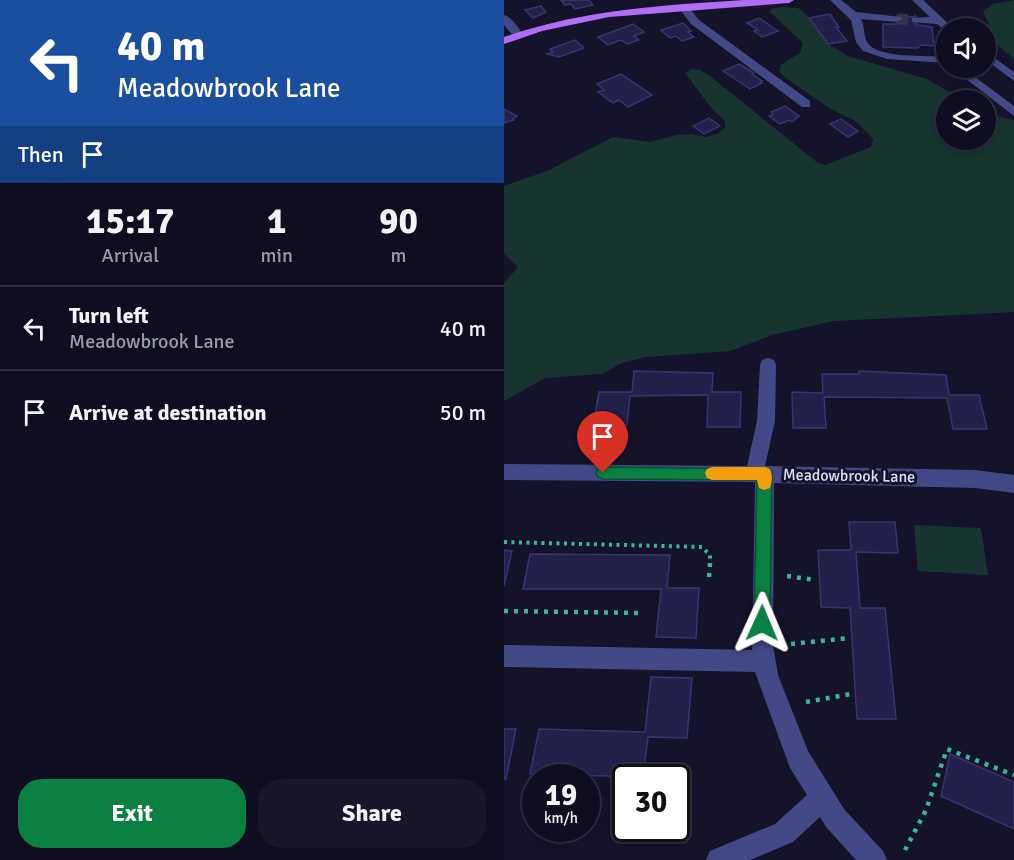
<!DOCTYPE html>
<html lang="en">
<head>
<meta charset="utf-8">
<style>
  body { margin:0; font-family:Signika,sans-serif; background:#181729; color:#f1f3f6; height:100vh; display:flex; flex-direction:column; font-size:22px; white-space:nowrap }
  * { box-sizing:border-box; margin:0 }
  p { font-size:20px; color:#9b9ca5 }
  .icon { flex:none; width:33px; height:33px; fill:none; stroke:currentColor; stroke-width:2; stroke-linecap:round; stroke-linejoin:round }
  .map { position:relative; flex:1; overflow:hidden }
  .drawer { display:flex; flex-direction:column; background:#0f0e20; width:504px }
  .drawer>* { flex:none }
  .hud { background:#1a4fa0; color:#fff; overflow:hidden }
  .tools { position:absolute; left:432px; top:18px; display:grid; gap:12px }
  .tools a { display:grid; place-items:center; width:60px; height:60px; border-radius:50%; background:#0f0e20; box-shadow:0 3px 9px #0003,0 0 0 2px #2f2e3e; font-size:30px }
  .speed { position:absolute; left:18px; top:764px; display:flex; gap:12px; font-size:30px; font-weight:700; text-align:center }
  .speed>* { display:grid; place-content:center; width:78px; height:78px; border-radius:50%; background:#0f0e20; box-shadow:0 3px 9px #0003,0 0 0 2px #2f2e3e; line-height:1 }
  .speed small { font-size:15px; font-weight:400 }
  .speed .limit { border:3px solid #111; border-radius:9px; background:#fff; color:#111 }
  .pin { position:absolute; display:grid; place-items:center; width:51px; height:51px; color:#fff; margin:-62px -26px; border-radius:50% 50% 50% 0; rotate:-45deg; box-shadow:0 0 6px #0007 }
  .pin .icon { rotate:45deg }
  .me { position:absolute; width:66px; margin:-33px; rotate:1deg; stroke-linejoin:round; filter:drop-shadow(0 0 4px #0008) }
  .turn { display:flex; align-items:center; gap:21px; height:126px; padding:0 18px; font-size:27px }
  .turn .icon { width:78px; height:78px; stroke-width:2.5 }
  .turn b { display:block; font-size:42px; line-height:51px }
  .then { display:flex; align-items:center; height:57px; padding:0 18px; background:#0003; gap:12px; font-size:22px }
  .eta { display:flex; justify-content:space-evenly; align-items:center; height:102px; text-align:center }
  .eta b { font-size:36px; font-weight:700; line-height:42px }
  .action { display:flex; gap:12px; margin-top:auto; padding:12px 18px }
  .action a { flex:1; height:69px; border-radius:24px; background:#0b8043; color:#fff; font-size:24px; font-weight:700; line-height:69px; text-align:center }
  .action a+a { background:#181729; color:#f1f3f6 }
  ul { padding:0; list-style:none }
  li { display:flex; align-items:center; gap:18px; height:84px; padding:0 18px; border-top:2px solid #2f2e3e }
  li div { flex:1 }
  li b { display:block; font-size:22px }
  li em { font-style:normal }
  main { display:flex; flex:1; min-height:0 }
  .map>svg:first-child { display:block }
</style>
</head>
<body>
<main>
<section class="drawer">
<div class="hud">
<div class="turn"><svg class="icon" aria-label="left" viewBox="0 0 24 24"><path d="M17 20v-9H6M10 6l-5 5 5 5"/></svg><div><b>40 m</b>Meadowbrook Lane</div></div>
<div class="then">Then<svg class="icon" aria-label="arrive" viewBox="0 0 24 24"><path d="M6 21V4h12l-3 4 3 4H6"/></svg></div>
</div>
<div class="eta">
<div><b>15:17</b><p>Arrival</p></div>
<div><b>1</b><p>min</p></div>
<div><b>90</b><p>m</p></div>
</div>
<ul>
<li><svg class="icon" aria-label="left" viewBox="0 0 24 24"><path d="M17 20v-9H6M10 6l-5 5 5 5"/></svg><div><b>Turn left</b><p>Meadowbrook Lane</p></div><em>40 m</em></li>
<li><svg class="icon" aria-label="arrive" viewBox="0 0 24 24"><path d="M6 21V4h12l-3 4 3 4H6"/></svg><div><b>Arrive at destination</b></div><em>50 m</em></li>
</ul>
<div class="action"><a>Exit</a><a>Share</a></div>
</section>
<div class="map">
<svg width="510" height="860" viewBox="0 0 510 860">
  <rect width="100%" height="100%" fill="#14132a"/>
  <g fill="#17342f">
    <polygon points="510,0 510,59 494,46 479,11 489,4"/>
    <polygon points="277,7 294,8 299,11 324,44 344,56 423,79 459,100 442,100 442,140 482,140 482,114 510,120 510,312 330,321 268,335 227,351 142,357 118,363 98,374 41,378 0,401 0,283 14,267 0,254 0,186 43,171 109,137 147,142 171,135 188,134 202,137 213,134 221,128 221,121 208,109 181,73 187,69 196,70 206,76 314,163 321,165 367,147 369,139 353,122 325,108 279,76 275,70 278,64 296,53 299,43 266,12 267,9"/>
    <polygon points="410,525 477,528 484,575 414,571"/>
  </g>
  <g fill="#23214a" stroke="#383474" stroke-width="1.5">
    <polygon points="57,0 85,0 89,5 71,9 67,4 61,5"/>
    <polygon points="37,6 42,12 29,18 21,10"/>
    <polygon points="326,14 335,27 332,27 343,41 324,44 305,18"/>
    <polygon points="393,16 412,17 413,25 428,27 430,46 417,45 414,48 379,47 379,24 393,24"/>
    <polygon points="255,18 274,31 258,37 250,31 254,30 243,23"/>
    <polygon points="179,23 187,31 184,32 190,37 178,41 172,36 166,38 157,30"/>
    <polygon points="129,24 140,32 130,36 135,40 123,44 117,40 104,45 94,37"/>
    <polygon points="71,40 80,48 55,57 43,54 49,52 46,49"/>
    <polygon points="235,64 250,73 248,74 258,81 256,82 258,83 246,89 219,71"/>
    <polygon points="117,74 148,95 124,107 115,100 109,103 94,92 100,90 93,84"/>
    <polygon points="281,106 295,116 288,122 286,120 276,124 265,116 269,115 267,112"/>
    <polygon points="0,109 13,116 9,119 10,120 0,123"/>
    <polygon points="205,118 216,126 200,134 189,126"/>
    <polygon points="337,119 354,131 344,137 326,124"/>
    <polygon points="130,371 209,373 208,392 237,392 236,427 203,427 204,395 126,396 123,425 89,425 95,392 128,392"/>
    <polygon points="355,371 442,375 445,395 475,395 483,429 449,429 443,398 320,397 322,428 289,428 288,392 319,393 318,374 355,374"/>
    <polygon points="345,522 391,522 394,553 352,552 356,608 381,608 392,719 353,719 346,608 317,607 314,550 347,550"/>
    <polygon points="0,550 8,551 0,586"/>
    <polygon points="26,554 166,555 163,588 195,588 192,638 152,637 157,589 19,589"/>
    <polygon points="147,677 188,678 183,738 144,737 139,777 26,774 35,729 141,732"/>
    <polygon points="0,729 12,729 2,779 0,779"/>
    <polygon points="446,754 510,782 510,829 437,796"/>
  </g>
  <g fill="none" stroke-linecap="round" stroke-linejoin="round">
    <polyline stroke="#32324a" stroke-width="11" stroke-dasharray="11 6" stroke-linecap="butt" points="393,19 412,20"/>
    <polyline stroke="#3ab59d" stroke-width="4" stroke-dasharray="3 4.5" stroke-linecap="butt" points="0,542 198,547 206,555 206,564"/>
    <g stroke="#3ab59d" stroke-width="4.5" stroke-dasharray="4 6" stroke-linecap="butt">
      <polyline points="283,576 311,580"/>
      <polyline points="205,577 206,563"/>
      <polyline points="0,611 137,613"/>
      <polyline points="287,644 345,638"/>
      <polyline points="302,702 347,694"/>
      <polyline points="401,850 422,810 443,749 510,775"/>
    </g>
    <g fill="#424986" fill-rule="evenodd">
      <path d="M326 0H337L352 12 397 17 398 19 393 22 357 19C361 26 359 35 363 42 372 59 424 55 442 57V63L383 59 359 51 352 42 347 20Z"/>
      <polygon points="408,0 419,0 449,28 442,28 442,31 433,24 408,22 408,18 426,17"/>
      <polygon points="175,5 183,5 195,20 306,101 306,107 298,107 187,24 174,7"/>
      <path d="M0 15C7 17 19 31 18 37H10L0 25Z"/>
      <polygon points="482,52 510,72 510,81 482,60"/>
      <polygon points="448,68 459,68 510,106 510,116"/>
      <polygon points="264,358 270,360 272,365 271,421 261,466 471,470 510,475 510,493 471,488 270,483 269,645 274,675 304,751 340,809 379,851 383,860 352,860 322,827 316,817 289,842 246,860 202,860 206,851 271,824 303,795 286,768 251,672 0,667 0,645 248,650 251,482 0,480 0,464 243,466 253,421 256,365 258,360"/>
    </g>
    <path fill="#b06ef5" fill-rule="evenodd" d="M240 0H290L285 3 105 17 38 31 0 44V37C78 10 158 5 240 0Z"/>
  </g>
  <polygon fill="#0b8043" stroke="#07532c" stroke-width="1.5" points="99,467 266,469 268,474 266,623 264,629 258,631 253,629 250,623 253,480 99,479 94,477 92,473 94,468"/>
  <path fill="#f59e0b" d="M208 467H261L266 469C269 476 268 482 266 488L260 490 255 488 253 480H208L203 478 201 473 203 469Z"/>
  <g text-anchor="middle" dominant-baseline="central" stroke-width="6" stroke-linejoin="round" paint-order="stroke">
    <g font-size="16" fill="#dfe0fd" stroke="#14132a">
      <text transform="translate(345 476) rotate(1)">Meadowbrook Lane</text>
    </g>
  </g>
</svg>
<div class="tools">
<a><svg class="icon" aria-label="sound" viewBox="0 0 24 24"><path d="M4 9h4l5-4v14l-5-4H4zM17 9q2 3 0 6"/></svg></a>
<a><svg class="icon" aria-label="layers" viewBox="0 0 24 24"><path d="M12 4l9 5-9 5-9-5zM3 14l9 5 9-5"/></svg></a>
</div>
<div class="speed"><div>19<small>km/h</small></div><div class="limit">30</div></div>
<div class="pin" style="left:99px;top:473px;background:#d93025"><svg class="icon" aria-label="arrive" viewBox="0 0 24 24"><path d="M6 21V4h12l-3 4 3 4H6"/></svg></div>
<svg class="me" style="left:258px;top:623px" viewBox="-20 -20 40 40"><path d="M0-17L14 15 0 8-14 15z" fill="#0b8043" stroke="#fff" stroke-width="4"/></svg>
</div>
</main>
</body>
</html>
